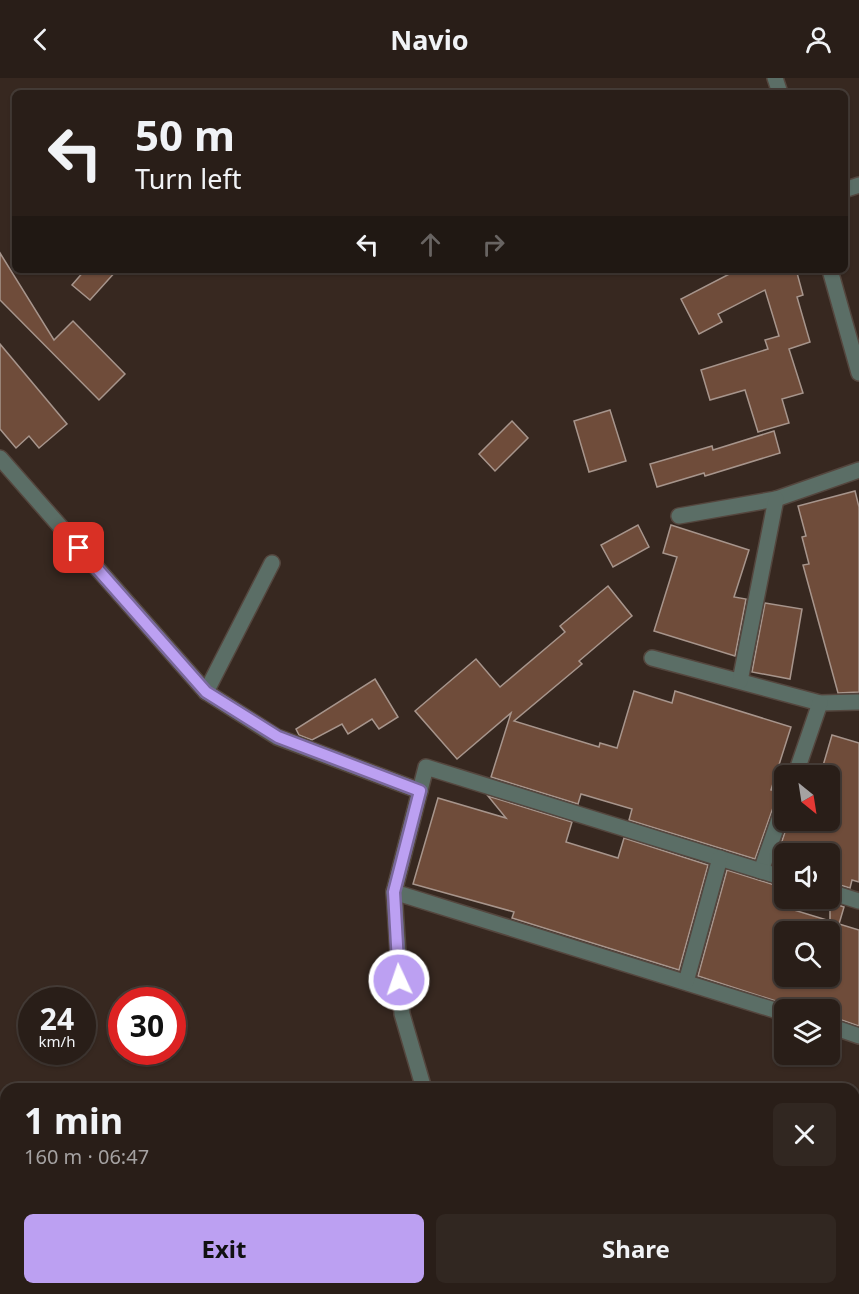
<!DOCTYPE html>
<html lang="en">
<head>
<meta charset="utf-8">
<style>
  body { margin:0; font-family:"Noto Sans",sans-serif; background:#312721; color:#f1f3f6; height:100vh; display:flex; flex-direction:column; font-size:22px; white-space:nowrap }
  * { box-sizing:border-box; margin:0 }
  p { font-size:20px; color:#a5a2a2 }
  .icon { flex:none; width:33px; height:33px; fill:none; stroke:currentColor; stroke-width:2; stroke-linecap:round; stroke-linejoin:round }
  .map { position:relative; flex:1; overflow:hidden }
  .side { position:absolute; left:0px; top:1005px; width:860px; height:212px; display:flex; flex-direction:column; background:#291e18; border-radius:18px 18px 0 0; box-shadow:0 2px 4px #0004,0 0 0 2px #453c37 }
  .side>* { flex:none }
  .banner { position:absolute; left:12px; top:12px; width:836px; height:183px; border-radius:9px; box-shadow:0 2px 4px #0004,0 0 0 2px #453c37; background:#291e18; color:#f1f3f6; overflow:hidden }
  .needle { width:39px; rotate:150deg }
  .controls { position:absolute; left:774px; top:687px; display:grid; gap:12px }
  .controls a { display:grid; place-items:center; width:66px; height:66px; border-radius:9px; background:#291e18; box-shadow:0 2px 4px #0004,0 0 0 2px #453c37; font-size:30px }
  .speed { position:absolute; left:18px; top:909px; display:flex; gap:12px; font-size:30px; font-weight:700; text-align:center }
  .speed>* { display:grid; place-content:center; width:78px; height:78px; border-radius:50%; background:#291e18; box-shadow:0 2px 4px #0004,0 0 0 2px #453c37; line-height:1 }
  .speed small { font-size:15px; font-weight:400 }
  .speed .limit { border:9px solid #d22; background:#fff; color:#111 }
  .pin { position:absolute; display:grid; place-items:center; width:51px; height:51px; color:#fff; margin:-26px; border-radius:12px; box-shadow:0 3px 9px #0006 }
  .me { position:absolute; width:66px; margin:-33px; rotate:357deg; stroke-linejoin:round; filter:drop-shadow(0 0 4px #0008) }
  .turn { display:flex; align-items:center; gap:21px; height:126px; padding:0 24px; font-size:27px }
  .turn .icon { width:78px; height:78px; stroke-width:2.5 }
  .turn b { display:block; font-size:42px; line-height:51px }
  .lanes { display:flex; align-items:center; height:57px; padding:0 24px; background:#0003; justify-content:center; gap:30px; direction:ltr }
  .lanes .off { opacity:.35 }
  .round { display:grid; place-items:center; flex:none; width:63px; height:63px; border-radius:9px; background:#312721 }
  .summary { display:flex; align-items:center; justify-content:space-between; height:102px; padding:0 24px }
  h1 { font-size:36px; font-weight:700; line-height:45px }
  .primary-button { display:flex; gap:12px; margin-top:auto; padding:12px 24px }
  .primary-button a { flex:1; height:69px; border-radius:9px; background:#bca0f2; color:#111; font-size:24px; font-weight:700; line-height:69px; text-align:center }
  .primary-button a+a { background:#312721; color:#f1f3f6 }
  header { display:flex; justify-content:space-between; align-items:center; height:78px; padding:0 24px; background:#291e18; font-size:27px; font-weight:700 }
  .map>svg:first-child { display:block }
</style>
</head>
<body>
<header><svg class="icon" aria-label="back" viewBox="0 0 24 24"><path d="M15 5l-7 7 7 7"/></svg>Navio<svg class="icon" aria-label="person" viewBox="0 0 24 24"><circle cx="12" cy="8" r="4"/><path d="M4 21q1-7 8-7t8 7"/></svg></header>
<div class="map">
<svg width="859" height="1216" viewBox="0 0 859 1216">
  <rect width="100%" height="100%" fill="#372820"/>
  <g fill="#6f4c3a" stroke="#a7958c" stroke-width="1.5" fill-rule="evenodd">
    <polygon points="0,175 54,262 73,243 125,296 99,322 0,222"/>
    <polygon points="85,192 117,192 90,222 72,207"/>
    <polygon points="737,192 803,192 797,195 803,217 797,219 810,264 789,271 803,315 782,321 789,345 758,354 745,312 710,322 701,292 768,271 765,262 779,258 765,212 718,236 722,244 699,256 681,221"/>
    <polygon points="0,266 67,346 39,370 29,358 16,370 0,351"/>
    <polygon points="610,332 626,383 589,394 574,343"/>
    <polygon points="512,343 528,360 495,393 479,376"/>
    <polygon points="774,353 780,375 705,398 704,395 657,409 650,386 712,368 713,372"/>
    <polygon points="855,413 859,429 859,614 838,615 803,487 809,486 802,459 806,458 798,428"/>
    <polygon points="638,447 649,469 613,489 601,467"/>
    <polygon points="671,447 749,472 734,519 746,521 735,578 654,553 677,479 663,475"/>
    <polygon points="608,508 632,538 579,583 582,586 514,643 599,669 600,665 617,670 634,613 672,625 675,613 791,649 771,712 784,714 784,718 778,719 775,724 755,781 629,742 632,731 581,716 578,726 491,699 511,635 457,681 415,633 476,581 500,609 565,554 560,548"/>
    <polygon points="765,525 802,531 790,601 752,594"/>
    <polygon points="375,601 398,639 379,651 372,641 348,656 342,646 312,662 299,657 296,651"/>
    <polygon points="832,657 859,665 859,804 852,802 850,810 830,804 830,776 784,776 784,790 774,787 789,742 830,742 830,698 820,698"/>
    <polygon points="488,718 572,744 566,764 618,780 624,760 708,787 679,892 512,840 514,834 413,806 438,720 506,740"/>
    <path d="M727 792 784 810V829L830 843V824L844 829 839 846 859 852V948L830 938V932H804L698 898ZM784 854H830V898H784Z"/>
  </g>
  <g fill="none" stroke-linecap="round" stroke-linejoin="round">
    <g stroke="#54463e" stroke-width="18">
      <g id="minor">
        <polyline points="844,112 859,107"/>
        <polyline points="0,380 206,614 277,659 420,713"/>
        <polyline points="679,438 776,421 859,392"/>
        <polyline points="652,580 820,625 859,624"/>
        <polyline points="740,603 776,421"/>
        <polyline points="206,614 272,485"/>
        <polyline points="795,698 820,625"/>
        <polyline points="761,793 784,727"/>
        <polyline points="784,800 426,689 394,814 784,935"/>
        <polyline points="394,814 402,936 424,1011"/>
        <polyline points="830,814 859,823"/>
        <polyline points="686,904 720,780"/>
        <polyline points="830,948 859,958"/>
        <polyline points="487,1210 488,1216"/>
      </g>
    </g>
    <g stroke="#54463e" stroke-width="18">
      <g id="tertiary">
        <polyline points="775,0 780,15"/>
        <polyline points="830,192 859,295"/>
      </g>
    </g>
    <use href="#minor" stroke="#5b6e66" stroke-width="15"/>
    <use href="#tertiary" stroke="#5b6e66" stroke-width="15"/>
  </g>
  <g fill="none" stroke-linecap="round" stroke-linejoin="round">
    <g stroke="#7a689d" stroke-width="15">
      <polyline id="route" points="79,470 206,614 278,659 420,713 394,814 399,902"/>
    </g>
    <use href="#route" stroke="#bca0f2" stroke-width="10"/>
  </g>
</svg>
<div class="controls">
<a><svg class="needle" viewBox="-14 -14 28 28"><path d="M0-13l5 13h-10z" fill="#e53935"/><path d="M0 13l5-13h-10z" fill="#a5a2a2"/></svg></a>
<a><svg class="icon" aria-label="sound" viewBox="0 0 24 24"><path d="M4 9h4l5-4v14l-5-4H4zM17 9q2 3 0 6"/></svg></a>
<a><svg class="icon" aria-label="search" viewBox="0 0 24 24"><circle cx="10" cy="10" r="6"/><path d="M15 15l6 6"/></svg></a>
<a><svg class="icon" aria-label="layers" viewBox="0 0 24 24"><path d="M12 4l9 5-9 5-9-5zM3 14l9 5 9-5"/></svg></a>
</div>
<div class="speed"><div>24<small>km/h</small></div><div class="limit">30</div></div>
<div class="pin" style="left:79px;top:470px;background:#d93025"><svg class="icon" aria-label="arrive" viewBox="0 0 24 24"><path d="M6 21V4h12l-3 4 3 4H6"/></svg></div>
<svg class="me" style="left:399px;top:902px" viewBox="-20 -20 40 40"><circle r="17" fill="#bca0f2" stroke="#fff" stroke-width="3"/><path d="M0-11L8 9 0 5-8 9z" fill="#fff"/></svg>
<div class="banner">
<div class="turn"><svg class="icon" aria-label="left" viewBox="0 0 24 24"><path d="M17 20v-9H6M10 6l-5 5 5 5"/></svg><div><b>50 m</b>Turn left</div></div>
<div class="lanes"><svg class="icon" aria-label="left" viewBox="0 0 24 24"><path d="M17 20v-9H6M10 6l-5 5 5 5"/></svg><svg class="icon off" aria-label="ahead" viewBox="0 0 24 24"><path d="M12 20V5M6 11l6-6 6 6"/></svg><svg class="icon off" aria-label="right" viewBox="0 0 24 24"><path d="M7 20v-9h11M14 6l5 5-5 5"/></svg></div>
</div>
<section class="side">
<div class="summary"><div><h1>1 min</h1><p>160 m · 06:47</p></div><a class="round"><svg class="icon" aria-label="close" viewBox="0 0 24 24"><path d="M6 6l12 12M18 6L6 18"/></svg></a></div>
<div class="primary-button"><a>Exit</a><a>Share</a></div>
</section>
</div>
</body>
</html>
